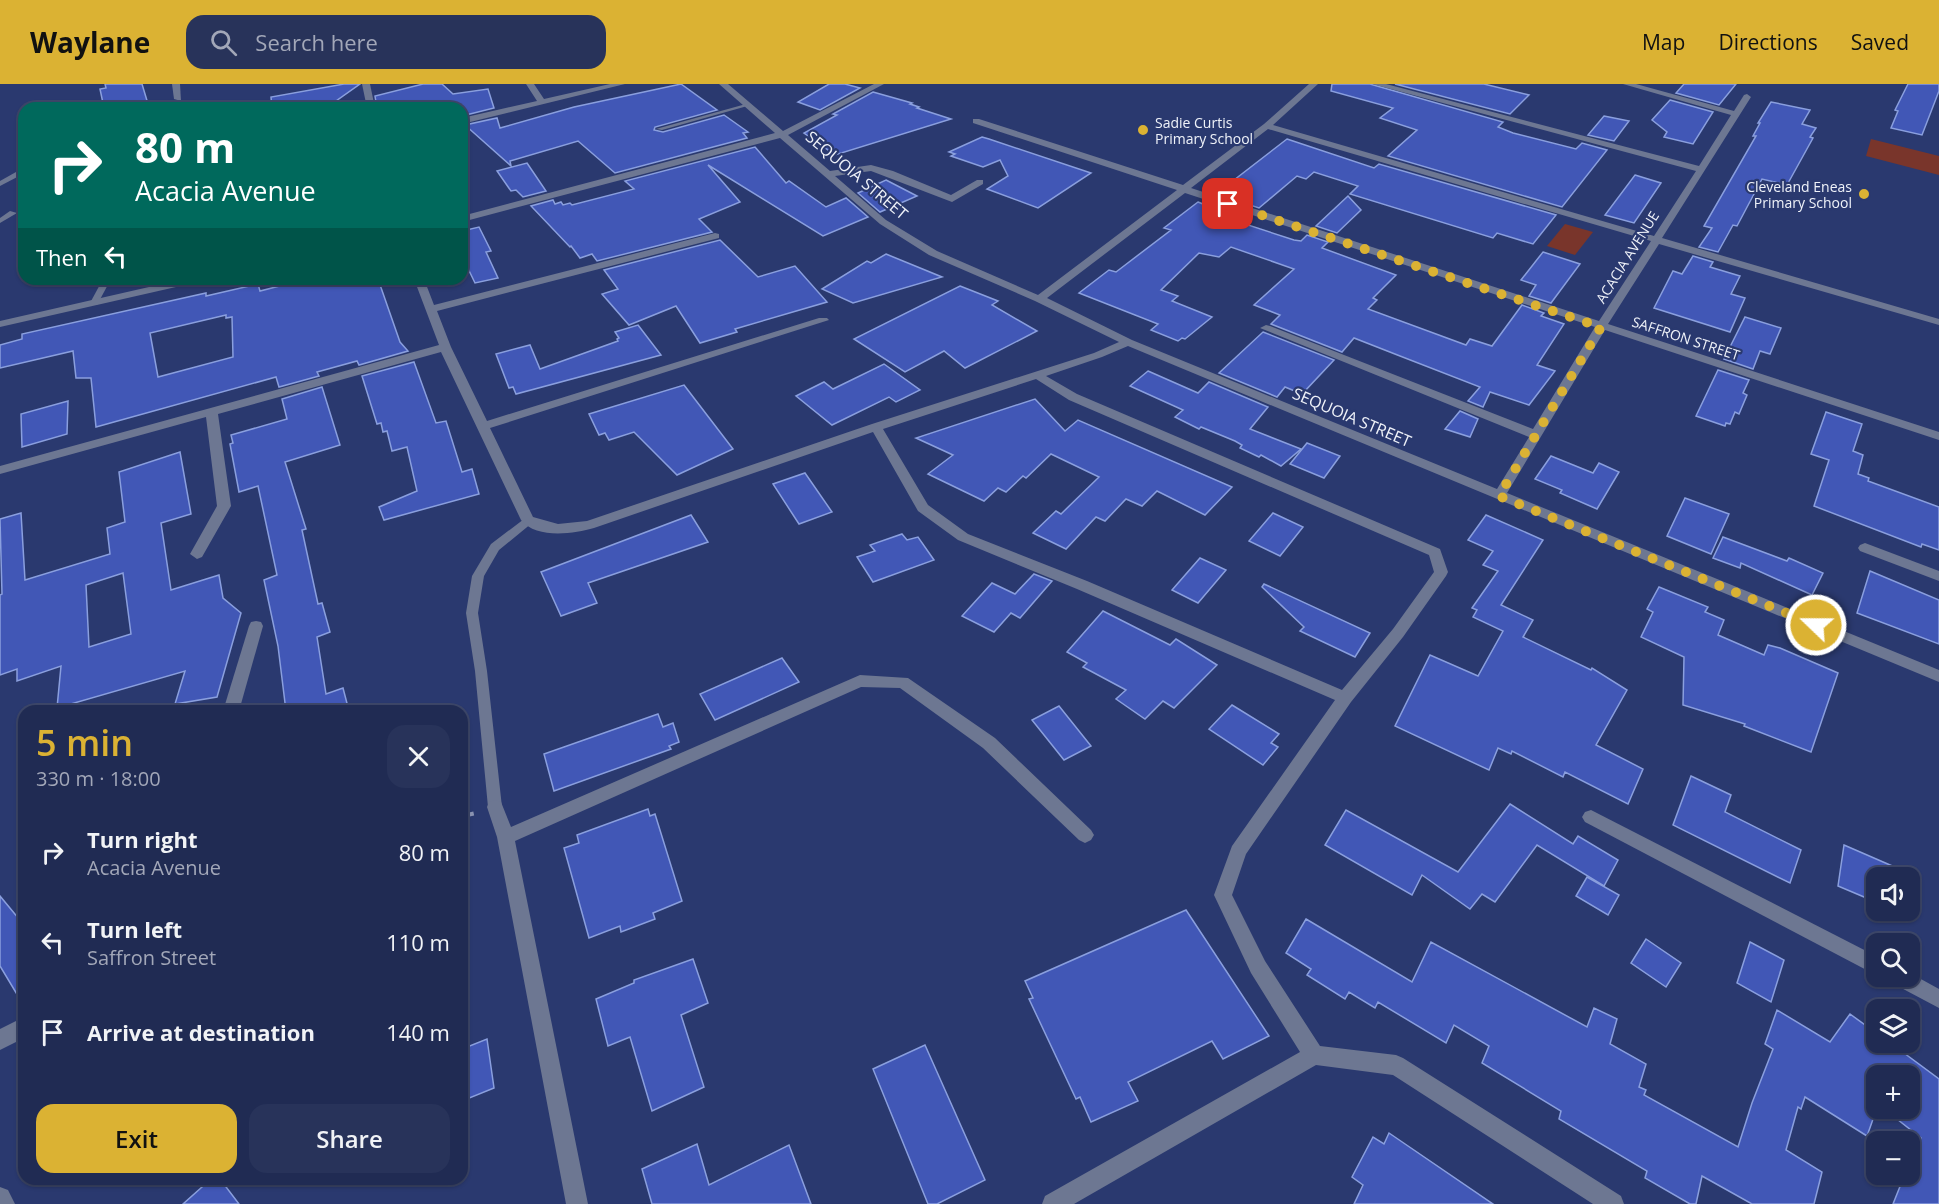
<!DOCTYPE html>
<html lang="en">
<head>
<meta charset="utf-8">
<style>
  body { margin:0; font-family:"Open Sans",sans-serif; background:#28335a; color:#f1f3f6; height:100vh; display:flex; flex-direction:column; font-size:22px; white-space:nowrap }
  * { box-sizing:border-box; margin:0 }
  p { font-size:20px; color:#a2a7b8 }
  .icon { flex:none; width:33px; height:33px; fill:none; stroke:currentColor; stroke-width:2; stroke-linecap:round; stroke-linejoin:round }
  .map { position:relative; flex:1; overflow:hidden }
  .panel { position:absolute; left:18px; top:621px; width:450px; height:480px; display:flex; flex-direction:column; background:#202b53; border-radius:18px; box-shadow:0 2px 4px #0004,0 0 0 2px #3d476a }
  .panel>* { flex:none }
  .top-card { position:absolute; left:18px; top:18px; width:450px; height:183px; border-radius:18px; box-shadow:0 2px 4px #0004,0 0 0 2px #3d476a; background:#00695c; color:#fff; overflow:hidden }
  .buttons { position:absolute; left:1866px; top:783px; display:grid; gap:12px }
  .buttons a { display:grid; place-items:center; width:54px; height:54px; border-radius:12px; background:#202b53; box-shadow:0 2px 4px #0004,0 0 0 2px #3d476a; font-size:30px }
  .pin { position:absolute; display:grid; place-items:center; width:51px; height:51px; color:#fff; margin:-26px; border-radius:12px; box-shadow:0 3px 9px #0006 }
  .me { position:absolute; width:66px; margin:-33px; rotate:292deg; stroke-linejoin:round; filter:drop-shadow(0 0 4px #0008) }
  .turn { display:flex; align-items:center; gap:21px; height:126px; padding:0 18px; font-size:27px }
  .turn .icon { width:78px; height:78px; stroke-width:2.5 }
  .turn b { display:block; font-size:42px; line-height:51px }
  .then { display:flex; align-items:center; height:57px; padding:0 18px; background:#0003; gap:12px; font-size:22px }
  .round { display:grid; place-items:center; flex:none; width:63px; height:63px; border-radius:18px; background:#28335a }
  .overview { display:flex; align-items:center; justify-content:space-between; height:102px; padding:0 18px }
  h1 { font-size:36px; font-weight:600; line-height:45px; color:#dbb233 }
  .button { display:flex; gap:12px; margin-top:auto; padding:12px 18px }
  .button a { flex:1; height:69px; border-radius:18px; background:#dbb233; color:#111; font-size:24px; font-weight:600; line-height:69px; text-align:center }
  .button a+a { background:#28335a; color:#f1f3f6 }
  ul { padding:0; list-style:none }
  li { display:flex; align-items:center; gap:18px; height:90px; padding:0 18px }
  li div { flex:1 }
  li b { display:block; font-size:22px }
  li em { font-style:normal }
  header { display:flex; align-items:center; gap:36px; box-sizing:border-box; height:84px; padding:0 30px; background:#dbb233; color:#111 }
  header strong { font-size:28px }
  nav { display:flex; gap:33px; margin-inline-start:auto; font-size:21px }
  .search { width:420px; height:54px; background:#28335a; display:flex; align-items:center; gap:15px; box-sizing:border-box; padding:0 21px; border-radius:18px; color:#a2a7b8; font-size:22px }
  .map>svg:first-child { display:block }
</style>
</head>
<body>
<header>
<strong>Waylane</strong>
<div class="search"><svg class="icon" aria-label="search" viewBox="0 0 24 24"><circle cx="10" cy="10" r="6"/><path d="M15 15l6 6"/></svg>Search here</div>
<nav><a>Map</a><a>Directions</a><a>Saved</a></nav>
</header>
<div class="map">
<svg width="1939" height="1120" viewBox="0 0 1939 1120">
  <rect width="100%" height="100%" fill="#2a396f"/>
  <g fill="#79352b">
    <polygon points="1871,55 1939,72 1939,91 1866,72"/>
    <polygon points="1565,140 1593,148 1575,171 1547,162"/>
  </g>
  <g fill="#4157b6" stroke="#8a9fde" stroke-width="1.5" fill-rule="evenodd">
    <polygon points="105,0 142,0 148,20 127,24 104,24 100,5 106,4"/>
    <polygon points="344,0 360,0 326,24 272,24 271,13"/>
    <polygon points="423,0 442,0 453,10 488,5 494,24 462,32 462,24 377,24 375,12"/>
    <polygon points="681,0 717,26 655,43 654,46 663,48 724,31 748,48 743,49 747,54 615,89 578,57 510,77 511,82 465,41 497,34 500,44 574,23"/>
    <polygon points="829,0 845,0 860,4 820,26 798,18"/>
    <polygon points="1332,0 1370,0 1503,38 1498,43 1513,49 1576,65 1582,59 1607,66 1562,123 1388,72 1417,46 1380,34 1393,24 1331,7"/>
    <polygon points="1395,0 1484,0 1529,11 1510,30"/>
    <polygon points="1684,0 1736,0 1719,21 1676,9"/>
    <polygon points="1908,0 1939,0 1939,7 1922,51 1891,44 1898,27 1895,26"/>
    <polygon points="873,8 912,19 910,20 919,23 917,24 951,35 835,71 804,49 837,31 833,30"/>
    <polygon points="1670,16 1713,28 1693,60 1664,53 1667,48 1652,36"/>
    <polygon points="1771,18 1810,26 1802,40 1816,44 1810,53 1813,54 1787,101 1762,95 1737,142 1733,141 1718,168 1699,163 1712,144 1704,142 1756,52 1753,52 1760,39 1758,39"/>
    <polygon points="1604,32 1629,37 1614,57 1588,51"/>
    <polygon points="982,53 989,55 1091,89 1038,124 987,105 1008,92 1000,76 983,83 951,72 955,70 949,68"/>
    <polygon points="1287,55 1374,84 1379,80 1556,131 1533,160 1497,149 1493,154 1350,110 1358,102 1314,88 1306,95 1297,92 1259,124 1216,110"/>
    <polygon points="755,63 786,99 789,97 826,123 846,114 868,133 823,152 708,81 740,118 699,135 712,148 597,177 592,170 580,174 571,162 570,163 531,122 553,116 555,120 561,118 563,121 570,119 572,121 634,105 625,97"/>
    <polygon points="527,79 546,107 523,113 516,106 511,107 497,87"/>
    <polygon points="1635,91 1661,99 1634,139 1605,131"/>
    <polygon points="886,96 917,112 880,128 858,109"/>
    <polygon points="1348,112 1361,126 1337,149 1316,142"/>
    <polygon points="1198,118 1203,120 1205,118 1249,132 1246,135 1250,136 1247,138 1250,139 1248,141 1294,156 1301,157 1307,151 1328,158 1322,164 1396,191 1373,214 1377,216 1368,225 1466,261 1470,255 1492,262 1522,221 1544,229 1541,232 1564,240 1537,281 1555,287 1529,321 1490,308 1483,323 1468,317 1480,303 1400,272 1354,254 1342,268 1271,240 1280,231 1254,221 1294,185 1231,163 1219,173 1199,169 1161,206 1178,212 1172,217 1212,233 1185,255 1182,254 1178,257 1151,246 1158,240 1079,209 1109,186 1116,188 1171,146 1164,144"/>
    <polygon points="479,143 491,167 486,168 498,194 475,199 462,172 462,147"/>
    <polygon points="720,156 758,193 795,182 827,218 735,245 737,248 700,259 676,222 629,241 602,210 618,205 604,186"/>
    <polygon points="1543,168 1580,180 1551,219 1529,212 1536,201 1521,196"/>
    <polygon points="886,170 942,193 853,219 822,205 867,177 871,179"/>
    <polygon points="1693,172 1713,178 1710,183 1740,192 1731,210 1745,214 1730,248 1654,224 1673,187 1682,190"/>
    <path d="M335 195H378L400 258 408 267 359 281 357 277 317 288 319 292 279 303 276 293 96 343 91 294H76L73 267 0 284V261L22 255V250L206 209V212L258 200 260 207 299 197V199L305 198 307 202ZM226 231V234L232 233 233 273 158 293 150 249Z"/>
    <polygon points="960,202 998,217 992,221 1037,247 965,284 944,267 905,288 854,255"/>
    <polygon points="1745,233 1781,244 1770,270 1760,267 1753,285 1724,275"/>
    <polygon points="638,241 661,271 516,310 513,303 509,304 496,270 530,261 540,285 618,257 617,255 619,254 615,248"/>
    <polygon points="1263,248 1334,276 1302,310 1285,303 1277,313 1219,289"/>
    <polygon points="414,278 436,339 446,337 462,388 472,385 479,410 384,436 379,423 417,407 407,363 392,367 387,347 383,348 381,339 377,340 362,292"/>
    <polygon points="884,280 920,306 896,318 889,313 832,341 796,312 824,298 833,305"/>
    <polygon points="1718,286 1749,296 1743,309 1747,311 1739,330 1735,328 1730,340 1726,339 1725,342 1696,332"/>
    <polygon points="1148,287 1198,309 1209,298 1268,323 1250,345 1301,365 1281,382 1261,371 1259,373 1240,364 1242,361 1235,357 1201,343 1199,345 1175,333 1183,326 1130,302"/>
    <polygon points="684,301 733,365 677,391 634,348 609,356 605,349 599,351 589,330"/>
    <polygon points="322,303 340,361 285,378 306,445 302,446 318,520 322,519 330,548 317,553 326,610 343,604 349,627 286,627 278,562 264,496 277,491 258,402 239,408 230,360 233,359 231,351 287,335 282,315"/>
    <polygon points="1035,315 1065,347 1078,336 1232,403 1205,431 1157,407 1142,422 1126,415 1105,437 1096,433 1066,465 1033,449 1056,427 1061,430 1099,393 1051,370 1026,394 1023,392 1006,408 998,404 984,417 928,390 953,371 916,354"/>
    <polygon points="68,317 67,350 22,363 21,330"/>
    <polygon points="1460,327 1478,335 1470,353 1445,345"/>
    <polygon points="1826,328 1862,340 1853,367 1863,371 1858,390 1869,394 1868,397 1939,423 1939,466 1922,460 1921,463 1814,422 1829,376 1811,370"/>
    <polygon points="1307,359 1340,372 1324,394 1290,380"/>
    <path d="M180 368 191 430 161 439 171 506 219 491 223 514 241 529 217 613 175 620 185 587 57 624 61 582 17 597V585L0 591V511L2 510 0 435 21 429 25 496 110 470 107 444 125 438 119 388ZM123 489 131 550 89 563 86 501Z"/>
    <polygon points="1551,372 1593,389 1599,379 1619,388 1597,425 1560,409 1562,406 1535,395"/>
    <polygon points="805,389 832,428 799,440 773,400"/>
    <polygon points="1685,414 1729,430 1711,470 1667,452"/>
    <polygon points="1273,429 1303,443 1280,472 1249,457"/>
    <polygon points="691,431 708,458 588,499 597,519 561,532 541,488"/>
    <polygon points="1486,431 1543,456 1501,521 1533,536 1523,553 1591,586 1592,584 1627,606 1596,661 1643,685 1628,720 1565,688 1563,693 1512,667 1511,670 1498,664 1489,686 1395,642 1430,571 1478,592 1503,547 1473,533 1477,526 1472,524 1498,487 1483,481 1493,467 1468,456"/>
    <polygon points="902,450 907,456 918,453 934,476 873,498 857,473 875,467 870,461"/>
    <polygon points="1723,453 1787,477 1789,474 1823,489 1812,511 1741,479 1740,484 1713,474"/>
    <polygon points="1200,474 1226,486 1198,519 1172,506"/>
    <polygon points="1870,487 1939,516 1939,560 1857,529"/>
    <polygon points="1034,490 1052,497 1020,534 1011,529 994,548 962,532 992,499 1015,510"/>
    <polygon points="1264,500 1370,549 1355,573 1300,547 1304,543 1262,503"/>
    <polygon points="1659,503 1708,523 1705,528 1724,536 1718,551 1764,571 1768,561 1780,564 1838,589 1811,668 1744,642 1745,640 1683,621 1684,573 1641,553 1653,528 1647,525"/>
    <polygon points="1103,527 1170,561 1176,555 1217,581 1174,624 1163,617 1145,635 1116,615 1126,606 1083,583 1087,579 1067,568"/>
    <polygon points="782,574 799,598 715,636 700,610"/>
    <polygon points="1232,621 1279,650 1271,659 1278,663 1263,681 1209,645"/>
    <polygon points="1059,622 1091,662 1064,676 1032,636"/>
    <polygon points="658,630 663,643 673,639 679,658 669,662 671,665 554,707 544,670"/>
    <polygon points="1691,692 1731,711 1725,728 1801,766 1790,799 1673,741"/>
    <polygon points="1510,720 1573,760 1578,752 1618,776 1604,802 1537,761 1495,818 1482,810 1470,825 1422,791 1412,811 1325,761 1346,726 1458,788"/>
    <polygon points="648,725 650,732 655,730 682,817 653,829 655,835 621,848 620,842 589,854 564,764 579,759 577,751"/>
    <polygon points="1844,761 1920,794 1876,794 1876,818 1838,802"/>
    <polygon points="1587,793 1619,811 1608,831 1576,812"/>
    <polygon points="0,812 24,841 24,922 0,882"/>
    <polygon points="1186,826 1269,952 1223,975 1212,957 1128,998 1138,1017 1091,1038 1080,1013 1076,1015 1029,915 1033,914 1025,897"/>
    <polygon points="1306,835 1412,898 1431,858 1587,943 1594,924 1617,935 1610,960 1646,980 1639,1003 1646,1006 1644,1011 1738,1063 1752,1019 1773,965 1765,960 1777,926 1830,958 1850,930 1876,949 1876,958 1889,958 1939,995 1939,1120 1893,1120 1905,1090 1910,1090 1910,1080 1921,1054 1883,1024 1910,1024 1910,992 1876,992 1877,1024 1867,1052 1805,1013 1801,1025 1798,1023 1786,1066 1822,1088 1814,1120 1752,1120 1702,1092 1696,1120 1690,1120 1645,1094 1647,1087 1559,1035 1561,1027 1482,979 1489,962 1454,941 1446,959 1378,918 1375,924 1349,908 1345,915 1307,891 1311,885 1286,869"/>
    <polygon points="1646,855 1681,879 1666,903 1631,879"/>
    <polygon points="1750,858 1784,876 1771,918 1737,899"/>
    <polygon points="693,875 708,919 681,931 704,1003 652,1027 630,953 608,962 596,915 634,899 634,896"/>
    <polygon points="487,955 494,1004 462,1017 462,965"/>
    <polygon points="925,961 985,1096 937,1120 928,1120 873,985"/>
    <polygon points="1389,1049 1493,1120 1354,1120 1363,1101 1352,1093 1373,1053 1384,1060"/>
    <polygon points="697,1060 709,1101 789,1061 811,1120 652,1120 642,1085"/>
    <polygon points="211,1095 220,1095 239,1120 183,1120"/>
  </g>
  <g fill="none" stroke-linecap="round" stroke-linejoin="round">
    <polyline stroke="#8a93b2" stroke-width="4" stroke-dasharray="4.5 3" stroke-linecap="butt" points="462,732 476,729"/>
    <polyline stroke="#8a93b2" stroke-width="4.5" stroke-dasharray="6 4" stroke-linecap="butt" points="462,732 469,731"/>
    <g fill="#6d7792" fill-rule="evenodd">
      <polygon points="746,20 751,21 662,46 656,45"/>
      <polygon points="16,88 23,90 0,102 0,97"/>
      <polygon points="10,127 17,129 0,139 0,134"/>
      <polygon points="103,195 111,195 97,221 91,221 90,219"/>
      <polygon points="528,432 532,433 533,436 532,439 499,466 484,492 478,529 487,587 502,723 500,727 495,729 490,727 488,723 475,587 466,529 472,492 491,460"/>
    </g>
    <g fill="#6d7792" fill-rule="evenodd">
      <polygon points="172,0 180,0 181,17 174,15"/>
      <polygon points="362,0 370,0 375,24 367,24"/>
      <polygon points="526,0 534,0 544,15 610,0 625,0 462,40 462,34 537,17"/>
      <path d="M719 0H728L783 47 874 0H884L788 51 830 87 871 81 893 87 951 111 977 96H983V100L952 118 871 87 835 92 886 136 937 167 1038 211 1177 106 973 39V35H979L1183 101 1264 40 1309 0H1318L1273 41 1654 152 1696 87 1372 0H1386L1699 82 1731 31 1623 0H1636L1734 27 1744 11 1747 10 1751 13 1662 154 1939 235V241L1659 160 1608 240 1939 348V356L1605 246 1507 409 1939 586V598L1128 262 1102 273 1046 292 1077 310 1440 465 1448 488 1446 492 1403 553 1351 618 1246 770 1232 811 1265 877 1320 962 1396 971 1403 974 1621 1112 1624 1120H1593L1393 991 1316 981 1074 1120H1042L1045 1112 1300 968 1251 889 1214 811 1232 762 1335 616 1077 505 958 456 918 427 873 348 594 444C573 450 536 455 521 436L441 268 218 330 231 422 202 473 197 475 190 470 217 422 206 333 0 390V382L439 261 414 195H424L434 221 715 149 719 150V154L437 227 451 263 487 337 819 234H827L829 236 490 344 533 433 558 440 587 437 872 340 1094 269 1119 258 1035 217 929 171 880 140 780 54 462 138V132L775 49ZM1268 45 1651 157 1599 237 1191 104ZM1185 109 1595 243 1533 345 1270 242 1266 241 1260 244 1529 353 1497 405 1132 256 1047 214ZM1036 295 1069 316 1429 471 1434 488 1393 545 1342 606 1087 497 968 450 928 421 883 345Z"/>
      <polygon points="184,195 203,195 198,198 0,243 0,237"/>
      <polygon points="1865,459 1939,487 1939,497 1860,467 1858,464 1860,461"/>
      <polygon points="256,537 261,538 263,542 239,627 223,627 249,542 251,538"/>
      <polygon points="860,591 908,594 995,654 1091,746 1094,751 1091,756 1085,759 1079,756 983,664 900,604 861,603 515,757 588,1120 566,1120 497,753 487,723 489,718 495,716 501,718 511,743"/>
      <polygon points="1591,726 1876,872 1876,891 1585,738 1582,733 1585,728"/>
      <polygon points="1910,889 1939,905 1939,924 1890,898 1888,892 1910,892"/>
      <polygon points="24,933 24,954 0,966 0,945"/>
      <polygon points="0,1103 8,1106 15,1120 0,1120"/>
    </g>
  </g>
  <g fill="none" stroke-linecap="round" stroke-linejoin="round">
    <polyline stroke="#dbb233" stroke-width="10" stroke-dasharray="0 18" points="1228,120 1601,243 1499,412 1816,541"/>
  </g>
  <g fill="#dbb233" stroke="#2a396f" stroke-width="2">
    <circle cx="1143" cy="46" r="6"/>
    <circle cx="1864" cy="110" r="6"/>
  </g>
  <g text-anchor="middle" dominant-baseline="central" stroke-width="4.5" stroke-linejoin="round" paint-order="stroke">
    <g font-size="14" fill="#eff2f9" stroke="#2a396f" text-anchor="start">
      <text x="1155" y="38">Sadie Curtis<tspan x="1155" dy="16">Primary School</tspan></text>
      <text x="1852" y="102" text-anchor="end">Cleveland Eneas<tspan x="1852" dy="16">Primary School</tspan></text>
    </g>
    <g font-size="14" fill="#eff2f9" stroke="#2a396f">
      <text transform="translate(1627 173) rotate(-58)">ACACIA AVENUE</text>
      <text transform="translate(1686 254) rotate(18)">SAFFRON STREET</text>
    </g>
    <g font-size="16" fill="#eff2f9" stroke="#2a396f">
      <text transform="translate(857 91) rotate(40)">SEQUOIA STREET</text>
      <text transform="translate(1352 333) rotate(23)">SEQUOIA STREET</text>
    </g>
  </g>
</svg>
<div class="buttons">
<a><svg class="icon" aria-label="sound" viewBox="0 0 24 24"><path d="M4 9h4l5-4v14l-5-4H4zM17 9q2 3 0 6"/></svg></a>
<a><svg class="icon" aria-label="search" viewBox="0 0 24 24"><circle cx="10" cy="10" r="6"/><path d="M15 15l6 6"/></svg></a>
<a><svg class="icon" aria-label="layers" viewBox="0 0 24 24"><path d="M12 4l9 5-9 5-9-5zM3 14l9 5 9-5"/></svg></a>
<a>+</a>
<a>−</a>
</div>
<div class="pin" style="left:1228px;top:120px;background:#d93025"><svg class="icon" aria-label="arrive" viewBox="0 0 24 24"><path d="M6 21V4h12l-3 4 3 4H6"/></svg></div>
<svg class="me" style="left:1816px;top:541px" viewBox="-20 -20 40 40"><circle r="17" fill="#dbb233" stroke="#fff" stroke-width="3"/><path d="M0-11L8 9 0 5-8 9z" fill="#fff"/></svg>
<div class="top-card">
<div class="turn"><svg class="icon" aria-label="right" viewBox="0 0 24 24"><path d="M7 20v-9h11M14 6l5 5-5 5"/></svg><div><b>80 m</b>Acacia Avenue</div></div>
<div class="then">Then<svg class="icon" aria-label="left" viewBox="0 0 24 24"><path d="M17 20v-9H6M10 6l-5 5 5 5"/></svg></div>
</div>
<section class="panel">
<div class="overview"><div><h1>5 min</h1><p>330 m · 18:00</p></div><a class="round"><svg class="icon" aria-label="close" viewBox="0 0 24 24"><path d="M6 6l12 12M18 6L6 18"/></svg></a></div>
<ul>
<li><svg class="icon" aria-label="right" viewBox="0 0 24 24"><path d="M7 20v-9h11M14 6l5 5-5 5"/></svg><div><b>Turn right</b><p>Acacia Avenue</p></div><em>80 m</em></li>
<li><svg class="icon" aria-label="left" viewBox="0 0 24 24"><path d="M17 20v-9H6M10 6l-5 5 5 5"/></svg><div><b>Turn left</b><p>Saffron Street</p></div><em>110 m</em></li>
<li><svg class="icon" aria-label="arrive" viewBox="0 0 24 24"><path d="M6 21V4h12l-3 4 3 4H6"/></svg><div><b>Arrive at destination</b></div><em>140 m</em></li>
</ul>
<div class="button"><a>Exit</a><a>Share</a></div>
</section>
</div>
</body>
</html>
